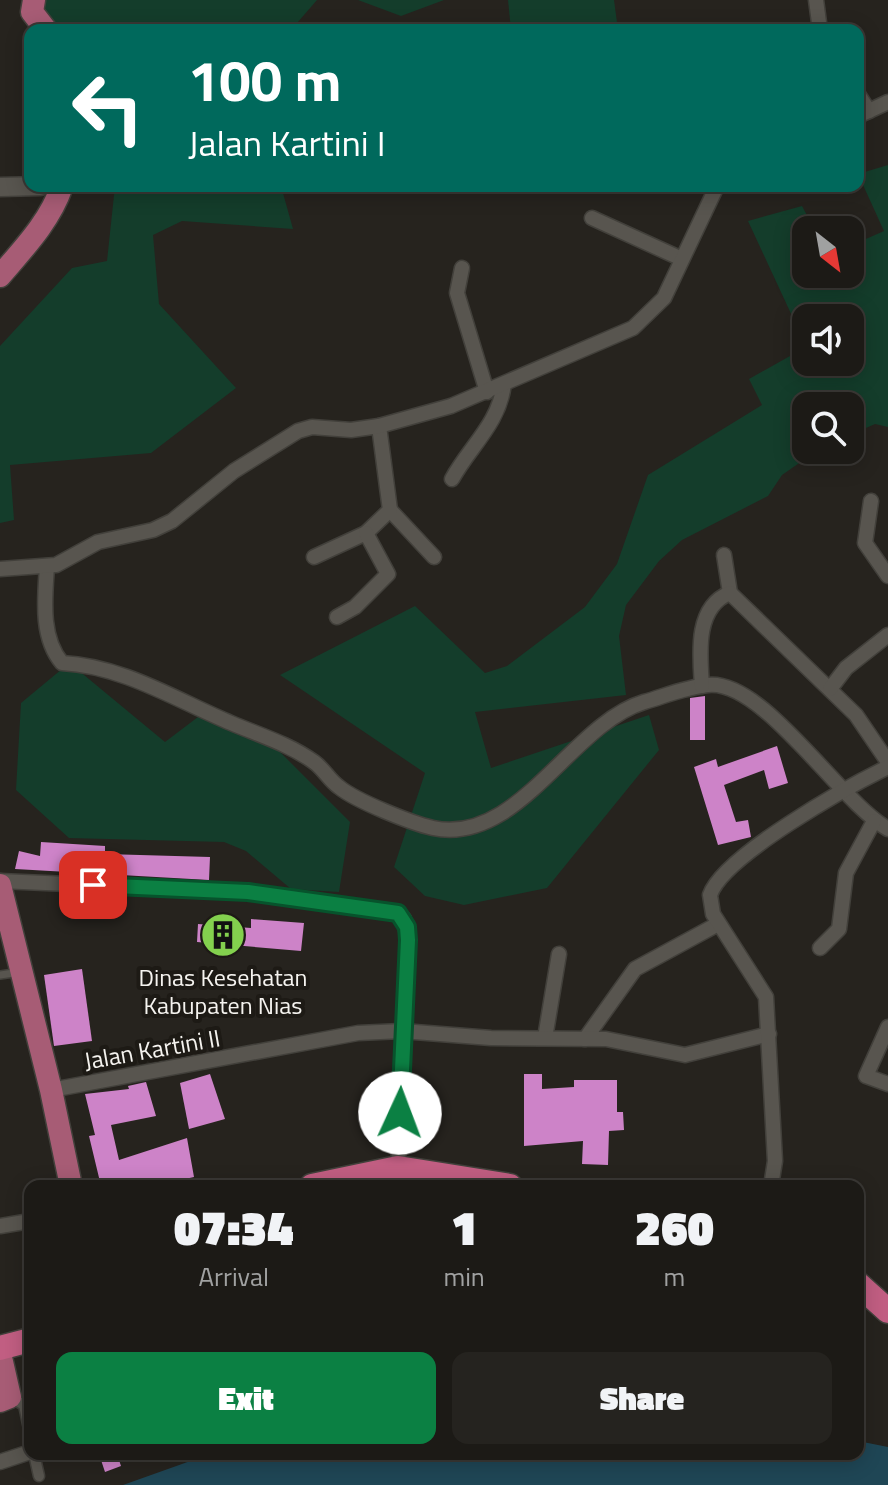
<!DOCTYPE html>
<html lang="en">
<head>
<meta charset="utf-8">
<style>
  body { margin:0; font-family:"Titillium Web",sans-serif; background:#25231f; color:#f1f3f6; height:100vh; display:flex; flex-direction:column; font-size:30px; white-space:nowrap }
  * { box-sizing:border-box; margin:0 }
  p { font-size:26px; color:#a0a1a1 }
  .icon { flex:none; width:44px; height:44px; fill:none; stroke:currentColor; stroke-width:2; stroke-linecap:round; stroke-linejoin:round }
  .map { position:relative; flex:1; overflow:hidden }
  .sheet { position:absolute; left:24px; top:1180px; width:840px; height:280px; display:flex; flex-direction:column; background:#1c1a16; border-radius:16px; box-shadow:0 4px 20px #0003,0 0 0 2px #3a3835 }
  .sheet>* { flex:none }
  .guide { position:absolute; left:24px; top:24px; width:840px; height:168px; border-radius:16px; box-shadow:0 4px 20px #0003,0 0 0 2px #3a3835; background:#00695c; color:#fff; overflow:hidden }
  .needle { width:52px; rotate:149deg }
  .controls { position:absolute; left:792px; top:216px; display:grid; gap:16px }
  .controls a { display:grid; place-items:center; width:72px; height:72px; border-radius:16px; background:#1c1a16; box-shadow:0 4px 20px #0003,0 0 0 2px #3a3835; font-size:40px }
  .pin { position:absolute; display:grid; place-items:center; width:68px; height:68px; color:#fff; margin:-34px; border-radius:16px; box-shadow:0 4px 12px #0006 }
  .me { position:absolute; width:88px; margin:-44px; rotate:2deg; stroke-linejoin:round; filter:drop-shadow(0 0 6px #0008) }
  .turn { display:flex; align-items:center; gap:28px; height:168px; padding:0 32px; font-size:36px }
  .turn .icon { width:104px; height:104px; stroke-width:2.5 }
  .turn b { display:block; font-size:56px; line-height:68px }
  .eta { display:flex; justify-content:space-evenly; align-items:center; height:136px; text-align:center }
  .eta b { font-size:48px; font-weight:800; line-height:56px }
  .primary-button { display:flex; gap:16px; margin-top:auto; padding:16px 32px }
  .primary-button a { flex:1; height:92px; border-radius:16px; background:#0b8043; color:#fff; font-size:32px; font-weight:800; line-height:92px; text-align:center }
  .primary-button a+a { background:#25231f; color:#f1f3f6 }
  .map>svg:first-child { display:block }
</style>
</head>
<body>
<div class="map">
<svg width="888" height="1485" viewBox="0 0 888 1485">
  <rect width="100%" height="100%" fill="#26231e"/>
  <g fill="#143d2b">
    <polygon points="34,0 317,0 291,30 46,30"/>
    <polygon points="358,0 444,0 401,16"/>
    <polygon points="508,0 614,0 618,30 511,30"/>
    <polygon points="888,165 888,427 875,424 850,435 850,406 806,406 806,450 818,450 782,475 768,496 682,540 659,561 626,605 619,636 626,695 475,712 491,768 649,715 659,750 547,888 464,905 425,896 394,867 425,773 280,675 415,606 485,673 507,666 585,607 617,564 648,475 762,405 749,379 806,347 806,362 850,362 850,318 806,318 806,346 748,221 802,206 815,230 806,230 806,274 850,274 850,246 884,231 858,174"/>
    <polygon points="115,186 281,186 293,229 182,221 153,235 159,304 236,388 151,453 10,465 14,520 0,523 0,346 72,268 107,261"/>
    <polygon points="62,669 78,670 165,742 198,717 276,748 350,822 339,892 291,889 246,851 224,842 69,838 16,790 21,703"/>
  </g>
  <polygon fill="#1f4655" points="858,1441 888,1447 888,1485 123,1485 210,1454 858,1454"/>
  <g fill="#cd83c8">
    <polygon points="705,696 705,740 690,740 690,698"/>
    <polygon points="777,746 788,783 769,789 764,770 724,785 736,822 748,820 751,837 718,845 694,767 716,759 718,767"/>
    <polygon points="41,842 105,846 105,854 210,857 209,880 15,869 19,851 40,856"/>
    <polygon points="251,919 304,923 301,951 197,942 198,924 251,928"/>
    <polygon points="82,969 92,1041 54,1046 44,975"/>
    <polygon points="210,1074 225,1119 189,1129 180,1083"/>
    <polygon points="524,1074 542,1074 542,1089 574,1087 574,1080 617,1080 617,1112 623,1112 624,1130 609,1131 608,1165 582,1164 583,1141 524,1146"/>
    <polygon points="146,1082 156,1116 111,1125 119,1160 187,1138 194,1177 154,1186 101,1186 89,1136 95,1135 85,1094 129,1089 128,1086"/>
    <polygon points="99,1454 117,1454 121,1466 105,1472"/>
  </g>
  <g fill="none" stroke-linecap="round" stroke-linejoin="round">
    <g stroke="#42403b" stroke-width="10">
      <polyline id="service" points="0,975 20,972"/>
    </g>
    <g stroke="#42403b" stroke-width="13">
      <g id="pedestrian">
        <polyline points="10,1397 24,1405 30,1434"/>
        <polyline points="34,1454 39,1476"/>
      </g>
    </g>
    <g stroke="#42403b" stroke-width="17">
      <g id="minor">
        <polyline points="816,0 820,30"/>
        <polyline points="858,94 869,111"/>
        <polyline points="858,116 888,102"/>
        <polyline points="592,218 682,259"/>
        <polyline points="462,268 457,293 487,392"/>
        <path d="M452 479C470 446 499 424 504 384"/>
        <polyline points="871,501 865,543 888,576"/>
        <polyline points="390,510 434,557"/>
        <polyline points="724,555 730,593"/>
        <polyline points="314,557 366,533 390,510 379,426"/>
        <path d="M47 566C45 597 40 637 62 663 123 666 176 700 231 723 259 735 289 744 314 762 324 769 329 780 339 787 356 801 411 823 433 828 518 846 571 724 644 702 665 696 686 687 708 685 763 679 839 801 888 829"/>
        <polyline points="0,569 56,565 98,542 153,530 172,521 234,471 298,431 312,427 351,430 379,426 451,406 633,328 664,298 717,186"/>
        <polyline points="337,617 355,607 388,574 366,533"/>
        <path d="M702 686C700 656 694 607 730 593L856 715 888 762"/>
        <polyline points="830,689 846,668 888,635"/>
        <polyline points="0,881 248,892 398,913 404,919 408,940 398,1168"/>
        <polyline points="820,948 839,929 846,873 874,821"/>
        <polyline points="888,1027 866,1076 888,1084"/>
        <polyline points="545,1038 559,954"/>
        <polyline points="585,1039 635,969 718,924"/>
        <polyline points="51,1090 358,1033 402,1031 491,1038 606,1039 685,1055 769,1034"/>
        <path d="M771 1186 775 1161 766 997 713 914 710 895C723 856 849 786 888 767"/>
        <polyline points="0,1226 30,1221"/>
        <polyline points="0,1462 30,1452"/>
      </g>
    </g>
    <g stroke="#42403b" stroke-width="21">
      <polyline id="tertiary" points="0,187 40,186"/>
    </g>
    <g stroke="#42403b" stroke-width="25">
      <g id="primary">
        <polyline points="34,0 32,12 46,30"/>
        <path d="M0 276C24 248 50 221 62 186"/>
        <polyline points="0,885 51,1090 71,1186"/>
        <polyline points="0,1353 10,1397 0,1401"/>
      </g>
    </g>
    <g stroke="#42403b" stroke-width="27">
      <g id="trunk">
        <polyline points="312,1186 398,1168 510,1186"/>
        <polyline points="858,1284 888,1311"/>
        <polyline points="0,1348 30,1340"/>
      </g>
    </g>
    <use href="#service" stroke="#58554f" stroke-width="7"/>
    <use href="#pedestrian" stroke="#58554f" stroke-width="10"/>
    <use href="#minor" stroke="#58554f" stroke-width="14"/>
    <use href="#tertiary" stroke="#58554f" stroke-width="18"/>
    <use href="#primary" stroke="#a75c75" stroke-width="22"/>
    <use href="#trunk" stroke="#c15e82" stroke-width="24"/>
  </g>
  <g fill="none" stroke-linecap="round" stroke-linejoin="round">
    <g stroke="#07532c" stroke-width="20">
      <polyline id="route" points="93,885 248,892 398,913 407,927 408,940 400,1113"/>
    </g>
    <use href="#route" stroke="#0b8043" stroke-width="14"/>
  </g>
  <defs>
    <g id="building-disc" transform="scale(2.3)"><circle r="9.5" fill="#83d04e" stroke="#1d1a15"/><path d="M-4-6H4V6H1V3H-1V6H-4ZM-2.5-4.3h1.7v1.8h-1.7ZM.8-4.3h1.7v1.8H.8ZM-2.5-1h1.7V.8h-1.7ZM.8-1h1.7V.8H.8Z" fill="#111"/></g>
  </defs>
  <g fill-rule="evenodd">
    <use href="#building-disc" x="223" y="935"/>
  </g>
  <g text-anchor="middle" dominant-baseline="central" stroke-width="8" stroke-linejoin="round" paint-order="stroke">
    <g font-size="24" fill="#f5f3ef" stroke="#1d1a15">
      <text x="223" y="977">Dinas Kesehatan<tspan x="223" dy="28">Kabupaten Nias</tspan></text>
    </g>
    <g font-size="24" fill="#f5f3ef" stroke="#1d1a15">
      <text transform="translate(152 1049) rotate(-10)">Jalan Kartini II</text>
    </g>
  </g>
</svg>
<div class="controls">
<a><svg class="needle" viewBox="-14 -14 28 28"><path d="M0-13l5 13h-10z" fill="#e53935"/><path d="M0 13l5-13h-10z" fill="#a0a1a1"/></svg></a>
<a><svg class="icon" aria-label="sound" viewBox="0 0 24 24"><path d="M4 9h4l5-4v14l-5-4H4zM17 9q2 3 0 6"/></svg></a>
<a><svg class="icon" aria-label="search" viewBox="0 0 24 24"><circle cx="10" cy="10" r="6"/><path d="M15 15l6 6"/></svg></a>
</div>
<div class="pin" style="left:93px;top:885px;background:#d93025"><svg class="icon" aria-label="arrive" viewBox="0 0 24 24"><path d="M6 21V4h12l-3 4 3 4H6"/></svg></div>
<svg class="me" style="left:400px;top:1113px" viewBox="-20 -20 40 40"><circle r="19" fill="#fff"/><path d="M0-13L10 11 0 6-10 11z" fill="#0b8043"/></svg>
<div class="guide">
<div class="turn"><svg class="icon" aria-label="left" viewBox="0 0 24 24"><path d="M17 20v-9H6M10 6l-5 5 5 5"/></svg><div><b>100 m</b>Jalan Kartini I</div></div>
</div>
<section class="sheet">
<div class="eta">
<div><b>07:34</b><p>Arrival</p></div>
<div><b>1</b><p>min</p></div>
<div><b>260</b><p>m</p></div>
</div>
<div class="primary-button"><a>Exit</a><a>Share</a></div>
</section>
</div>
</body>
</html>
